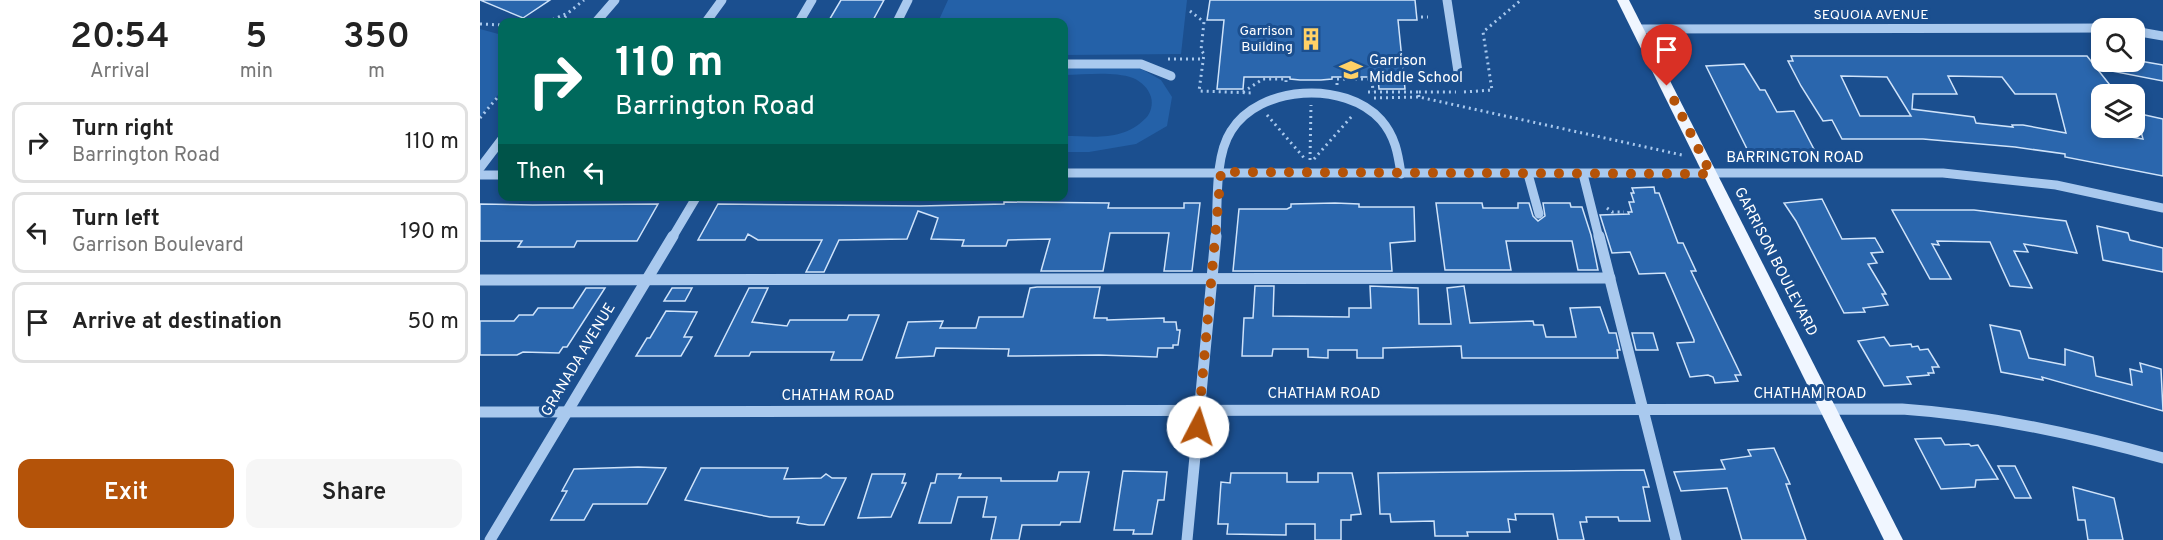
<!DOCTYPE html>
<html lang="en">
<head>
<meta charset="utf-8">
<style>
  body { margin:0; font-family:Overpass,sans-serif; background:#f6f6f6; color:#222; height:100vh; display:flex; flex-direction:column; font-size:22px; white-space:nowrap }
  * { box-sizing:border-box; margin:0 }
  p { font-size:20px; color:#767676 }
  .icon { flex:none; width:33px; height:33px; fill:none; stroke:currentColor; stroke-width:2; stroke-linecap:round; stroke-linejoin:round }
  .map { position:relative; flex:1; overflow:hidden }
  .side { display:flex; flex-direction:column; background:#fff; width:480px }
  .side>* { flex:none }
  .top-card { position:absolute; left:18px; top:18px; width:570px; height:183px; border-radius:12px; box-shadow:0 3px 9px #0003; background:#00695c; color:#fff; overflow:hidden }
  .buttons { position:absolute; left:1611px; top:18px; display:grid; gap:12px }
  .buttons a { display:grid; place-items:center; width:54px; height:54px; border-radius:12px; background:#fff; box-shadow:0 3px 9px #0003; font-size:30px }
  .pin { position:absolute; display:grid; place-items:center; width:51px; height:51px; color:#fff; margin:-62px -26px; border-radius:50% 50% 50% 0; rotate:-45deg; box-shadow:0 0 6px #0007 }
  .pin .icon { rotate:45deg }
  .me { position:absolute; width:66px; margin:-33px; rotate:5deg; stroke-linejoin:round; filter:drop-shadow(0 0 4px #0008) }
  .turn { display:flex; align-items:center; gap:21px; height:126px; padding:0 18px; font-size:27px }
  .turn .icon { width:78px; height:78px; stroke-width:2.5 }
  .turn b { display:block; font-size:42px; line-height:51px }
  .then { display:flex; align-items:center; height:57px; padding:0 18px; background:#0003; gap:12px; font-size:22px }
  .eta { display:flex; justify-content:space-evenly; align-items:center; height:102px; text-align:center }
  .eta b { font-size:36px; font-weight:600; line-height:42px }
  .button { display:flex; gap:12px; margin-top:auto; padding:12px 18px }
  .button a { flex:1; height:69px; border-radius:12px; background:#b45309; color:#fff; font-size:24px; font-weight:600; line-height:69px; text-align:center }
  .button a+a { background:#f6f6f6; color:#222 }
  ul { padding:0; list-style:none }
  li { display:flex; align-items:center; gap:18px; height:81px; margin:0 12px 9px; padding:0 6px; border:3px solid #e0e0e0; border-radius:12px }
  li div { flex:1 }
  li b { display:block; font-size:22px }
  li em { font-style:normal }
  main { display:flex; flex:1; min-height:0 }
  .map>svg:first-child { display:block }
</style>
</head>
<body>
<main>
<section class="side">
<div class="eta">
<div><b>20:54</b><p>Arrival</p></div>
<div><b>5</b><p>min</p></div>
<div><b>350</b><p>m</p></div>
</div>
<ul>
<li><svg class="icon" aria-label="right" viewBox="0 0 24 24"><path d="M7 20v-9h11M14 6l5 5-5 5"/></svg><div><b>Turn right</b><p>Barrington Road</p></div><em>110 m</em></li>
<li><svg class="icon" aria-label="left" viewBox="0 0 24 24"><path d="M17 20v-9H6M10 6l-5 5 5 5"/></svg><div><b>Turn left</b><p>Garrison Boulevard</p></div><em>190 m</em></li>
<li><svg class="icon" aria-label="arrive" viewBox="0 0 24 24"><path d="M6 21V4h12l-3 4 3 4H6"/></svg><div><b>Arrive at destination</b></div><em>50 m</em></li>
</ul>
<div class="button"><a>Exit</a><a>Share</a></div>
</section>
<div class="map">
<svg width="1683" height="540" viewBox="0 0 1683 540">
  <rect width="100%" height="100%" fill="#1b4f8f"/>
  <g fill="#2461a8">
    <polygon points="468,0 707,0 701,54 584,55 584,22 458,22"/>
    <polygon points="0,29 22,35 22,90 0,117"/>
    <path d="M584 65 656 66 681 80 692 97 687 126 656 144 609 152H584V136C615 136 642 142 666 118 671 113 673 104 671 97 668 88 662 82 653 78 632 71 605 75 584 75Z"/>
  </g>
  <g fill="#2a66ad" stroke="#cfe3fa" stroke-width="1.5" fill-rule="evenodd">
    <polygon points="0,0 70,0 43,18"/>
    <polygon points="361,0 404,0 392,22 348,22"/>
    <polygon points="730,0 935,0 937,20 918,20 925,89 899,89 898,77 852,77 852,79 841,80 820,80 810,79 810,77 764,77 763,89 737,89 744,20 727,20"/>
    <path d="M1311 56H1607L1637 94H1622V132L1663 139 1656 113 1683 119V176L1585 157V154L1535 147 1443 139H1362L1352 120 1343 121 1321 86 1308 61H1313ZM1361 76 1407 77 1431 116H1380ZM1468 76 1522 77 1535 94H1576L1586 133 1543 125H1532L1533 127 1496 123 1494 117 1432 109 1433 94H1477Z"/>
    <polygon points="1654,60 1683,65 1683,81 1621,69 1622,62 1654,62"/>
    <polygon points="1264,64 1280,90 1285,90 1297,112 1314,111 1338,157 1271,157 1226,66"/>
    <polygon points="1174,187 1175,193 1179,193 1198,243 1203,243 1216,271 1211,271 1261,375 1255,375 1258,381 1235,383 1233,377 1228,375 1210,377 1197,343 1214,342 1214,340 1185,273 1159,274 1150,252 1132,253 1120,215 1149,214 1148,212 1152,212 1149,202 1154,202 1151,193 1154,193 1152,188"/>
    <polygon points="1342,199 1362,239 1395,238 1403,252 1391,253 1397,263 1388,264 1406,294 1402,294 1408,305 1383,308 1385,312 1364,313 1316,221 1304,203"/>
    <polygon points="524,202 629,203 628,208 704,208 704,203 720,203 712,271 684,271 689,233 630,233 623,271 561,271 570,239 528,240 526,246 482,246 484,240 451,239 458,218 438,211 427,239 359,240 344,272 326,272 342,240 278,240 268,234 265,240 218,240 238,204 440,206 524,204"/>
    <polygon points="855,203 879,204 879,207 934,207 935,241 910,243 912,271 753,271 759,209 807,209 811,207 811,204"/>
    <polygon points="956,203 1002,203 1003,208 1038,208 1038,203 1049,203 1053,216 1058,221 1065,216 1063,203 1090,203 1091,207 1102,207 1111,235 1118,270 1098,270 1092,241 1026,241 1031,270 965,270"/>
    <polygon points="0,204 53,205 178,204 157,241 97,241 94,247 38,247 42,241 0,241"/>
    <polygon points="1412,210 1494,210 1586,221 1597,253 1544,244 1548,252 1534,251 1552,288 1530,286 1510,242 1457,241 1459,245 1452,244 1471,279 1450,279"/>
    <polygon points="1617,226 1648,233 1650,240 1683,248 1683,272 1623,260"/>
    <polygon points="775,286 794,286 793,316 869,317 869,308 891,308 890,286 938,288 939,324 971,324 967,288 984,286 990,323 1053,321 1054,325 1063,325 1066,337 1096,337 1090,308 1120,307 1129,333 1136,333 1140,350 1137,350 1138,358 982,358 981,346 903,348 903,358 877,358 877,350 848,350 848,358 828,357 828,349 793,349 792,356 762,356 764,318 773,318"/>
    <polygon points="557,287 620,287 614,318 627,318 627,320 684,318 684,322 696,322 697,330 700,330 698,345 693,345 693,348 678,348 677,357 619,355 528,356 529,349 456,348 454,356 416,358 428,322 463,321 460,328 496,328 499,317 543,317 550,288"/>
    <polygon points="106,288 125,288 87,347 83,347 79,353 43,352 37,355 0,355 0,321 34,321 39,315 53,315 58,308 93,308"/>
    <polygon points="192,288 212,288 205,301 184,301"/>
    <polygon points="269,288 288,288 272,322 307,326 310,320 367,320 369,315 399,315 382,360 351,360 354,352 271,352 269,356 235,356"/>
    <polygon points="186,311 217,312 204,337 212,337 201,356 156,356 167,338 170,338"/>
    <polygon points="1510,325 1540,331 1549,358 1585,365 1585,349 1613,357 1616,376 1652,385 1650,369 1662,372 1660,363 1681,369 1683,411 1562,377 1563,380 1521,372"/>
    <polygon points="1152,333 1173,333 1178,350 1156,350"/>
    <polygon points="1404,337 1410,346 1431,344 1432,347 1438,346 1440,350 1448,349 1459,367 1452,367 1454,373 1448,373 1449,375 1427,377 1431,384 1404,386 1378,341"/>
    <polygon points="1461,438 1465,445 1489,444 1491,446 1498,445 1518,479 1496,480 1495,487 1461,489 1435,439"/>
    <polygon points="1294,448 1310,484 1306,484 1326,540 1262,540 1247,488 1201,491 1194,472 1245,469 1241,460 1271,456 1268,450"/>
    <polygon points="1518,466 1535,466 1551,498 1535,498"/>
    <polygon points="158,467 186,468 167,504 113,504 104,520 71,520 87,491 82,491 94,469"/>
    <polygon points="221,468 308,468 304,479 341,478 346,474 352,478 366,478 344,525 329,525 317,523 319,517 290,517 205,500"/>
    <polygon points="1164,470 1169,487 1163,487 1170,521 1139,521 1138,517 1106,517 1107,522 1100,522 1104,540 1078,540 1073,514 1035,514 1036,520 1028,519 1030,532 987,532 988,536 955,536 954,521 911,522 910,514 900,514 898,473"/>
    <polygon points="643,471 687,472 684,500 678,500 672,534 653,534 654,530 634,530"/>
    <polygon points="579,472 609,472 600,522 581,522 580,525 542,525 539,540 511,540 516,517 503,517 507,497 478,497 471,523 439,523 451,483 455,483 457,474 481,474 479,478 521,478 521,481 577,481"/>
    <polygon points="751,473 807,473 807,482 838,482 838,473 872,473 881,514 871,515 871,520 861,520 861,540 835,540 835,524 806,524 806,535 747,534 748,524 738,524 741,482 750,483"/>
    <polygon points="392,474 425,474 422,483 426,483 411,517 378,518"/>
    <polygon points="1593,487 1634,498 1643,540 1608,540 1605,520 1598,520"/>
  </g>
  <g fill="none" stroke-linecap="round" stroke-linejoin="round">
    <g stroke="#a9c9ee" stroke-width="3" stroke-dasharray="2 4" stroke-linecap="butt">
      <polyline points="710,11 724,22 721,50 724,54 719,91 774,93"/>
      <polyline points="941,17 948,17"/>
      <polyline points="67,22 88,13 104,0"/>
      <polyline points="81,22 86,16"/>
      <polyline points="0,24 22,25"/>
      <polyline points="688,59 724,59"/>
      <polyline points="857,85 857,79 892,79 893,92"/>
      <polyline points="763,92 783,79 806,79 806,82"/>
      <polyline points="888,92 938,92"/>
      <polyline points="984,92 1012,90 1003,32 1041,0"/>
      <polyline points="939,97 938,92 976,92"/>
      <polyline points="894,98 939,97 1202,155"/>
      <polyline points="787,115 825,159"/>
      <polyline points="0,118 22,92"/>
      <polyline points="834,159 873,115"/>
      <polyline points="830,160 831,105"/>
      <polyline points="1127,208 1132,212 1144,212"/>
    </g>
    <g stroke="#a9c9ee" stroke-width="9">
      <polyline points="967,0 979,78"/>
      <polyline points="116,22 135,0"/>
      <polyline points="226,22 242,0"/>
      <polyline points="319,22 332,0"/>
      <polyline points="417,22 428,0"/>
      <polyline points="1158,29 1625,28"/>
      <polyline points="1654,31 1683,36"/>
      <polyline points="584,64 661,64 691,76"/>
      <polyline points="0,168 22,139"/>
      <polyline points="584,173 1463,173 1576,185 1683,208"/>
      <polyline points="1048,174 1059,214"/>
      <polyline points="1103,174 1119,238"/>
      <polyline points="0,175 22,175"/>
      <polyline points="192,238 217,196"/>
      <path d="M736 238C738 206 734 157 751 131 779 85 865 80 901 120 915 136 918 153 921 174"/>
    </g>
    <g stroke="#a9c9ee" stroke-width="11">
      <polyline points="1119,236 1196,540"/>
      <polyline points="0,280 1130,278"/>
      <path d="M0 412 1422 409C1511 415 1597 434 1683 458"/>
      <polyline points="10,540 193,236"/>
      <polyline points="707,540 736,236"/>
    </g>
    <polygon fill="#f0f6ff" fill-rule="evenodd" points="1137,0 1149,0 1423,540 1404,540"/>
  </g>
  <g fill="none" stroke-linecap="round" stroke-linejoin="round">
    <polyline stroke="#b45309" stroke-width="10" stroke-dasharray="0 18" points="718,427 741,172 1231,174 1187,86"/>
  </g>
  <defs>
    <g id="building-bare" transform="scale(1.8)"><path d="M-4-6H4V6H1V3H-1V6H-4ZM-2.5-4.3h1.7v1.8h-1.7ZM.8-4.3h1.7v1.8H.8ZM-2.5-1h1.7V.8h-1.7ZM.8-1h1.7V.8H.8Z" fill="#ffd166" stroke="#1b4f8f" stroke-width="2.5" paint-order="stroke"/></g>
    <g id="school-bare" transform="scale(1.8)"><path d="M0-5L7-2L0 1L-7-2ZM-4 1L0 2.5L4 1V4Q0 6-4 4Z" fill="#ffd166" stroke="#1b4f8f" stroke-width="2.5" paint-order="stroke"/></g>
  </defs>
  <g fill-rule="evenodd">
    <use href="#building-bare" x="831" y="39"/>
    <use href="#school-bare" x="871" y="70"/>
  </g>
  <g text-anchor="middle" dominant-baseline="central" stroke-width="6" stroke-linejoin="round" paint-order="stroke">
    <g font-size="14" fill="#fff" stroke="#1b4f8f">
      <text x="1391" y="15">SEQUOIA AVENUE</text>
    </g>
    <g font-size="14" fill="#fff" stroke="#1b4f8f" text-anchor="end">
      <text x="813" y="31">Garrison<tspan x="813" dy="16">Building</tspan></text>
    </g>
    <g font-size="15" fill="#fff" stroke="#1b4f8f" text-anchor="start">
      <text x="889" y="61">Garrison<tspan x="889" dy="17">Middle School</tspan></text>
    </g>
    <g font-size="15" fill="#fff" stroke="#1b4f8f">
      <text x="1315" y="158">BARRINGTON ROAD</text>
      <text transform="translate(1295 262) rotate(63)">GARRISON BOULEVARD</text>
      <text transform="translate(99 360) rotate(-59)">GRANADA AVENUE</text>
      <text x="844" y="394">CHATHAM ROAD</text>
      <text x="1330" y="394">CHATHAM ROAD</text>
      <text x="358" y="396">CHATHAM ROAD</text>
    </g>
  </g>
</svg>
<div class="buttons">
<a><svg class="icon" aria-label="search" viewBox="0 0 24 24"><circle cx="10" cy="10" r="6"/><path d="M15 15l6 6"/></svg></a>
<a><svg class="icon" aria-label="layers" viewBox="0 0 24 24"><path d="M12 4l9 5-9 5-9-5zM3 14l9 5 9-5"/></svg></a>
</div>
<div class="pin" style="left:1187px;top:86px;background:#d93025"><svg class="icon" aria-label="arrive" viewBox="0 0 24 24"><path d="M6 21V4h12l-3 4 3 4H6"/></svg></div>
<svg class="me" style="left:718px;top:427px" viewBox="-20 -20 40 40"><circle r="19" fill="#fff"/><path d="M0-13L10 11 0 6-10 11z" fill="#b45309"/></svg>
<div class="top-card">
<div class="turn"><svg class="icon" aria-label="right" viewBox="0 0 24 24"><path d="M7 20v-9h11M14 6l5 5-5 5"/></svg><div><b>110 m</b>Barrington Road</div></div>
<div class="then">Then<svg class="icon" aria-label="left" viewBox="0 0 24 24"><path d="M17 20v-9H6M10 6l-5 5 5 5"/></svg></div>
</div>
</div>
</main>
</body>
</html>
